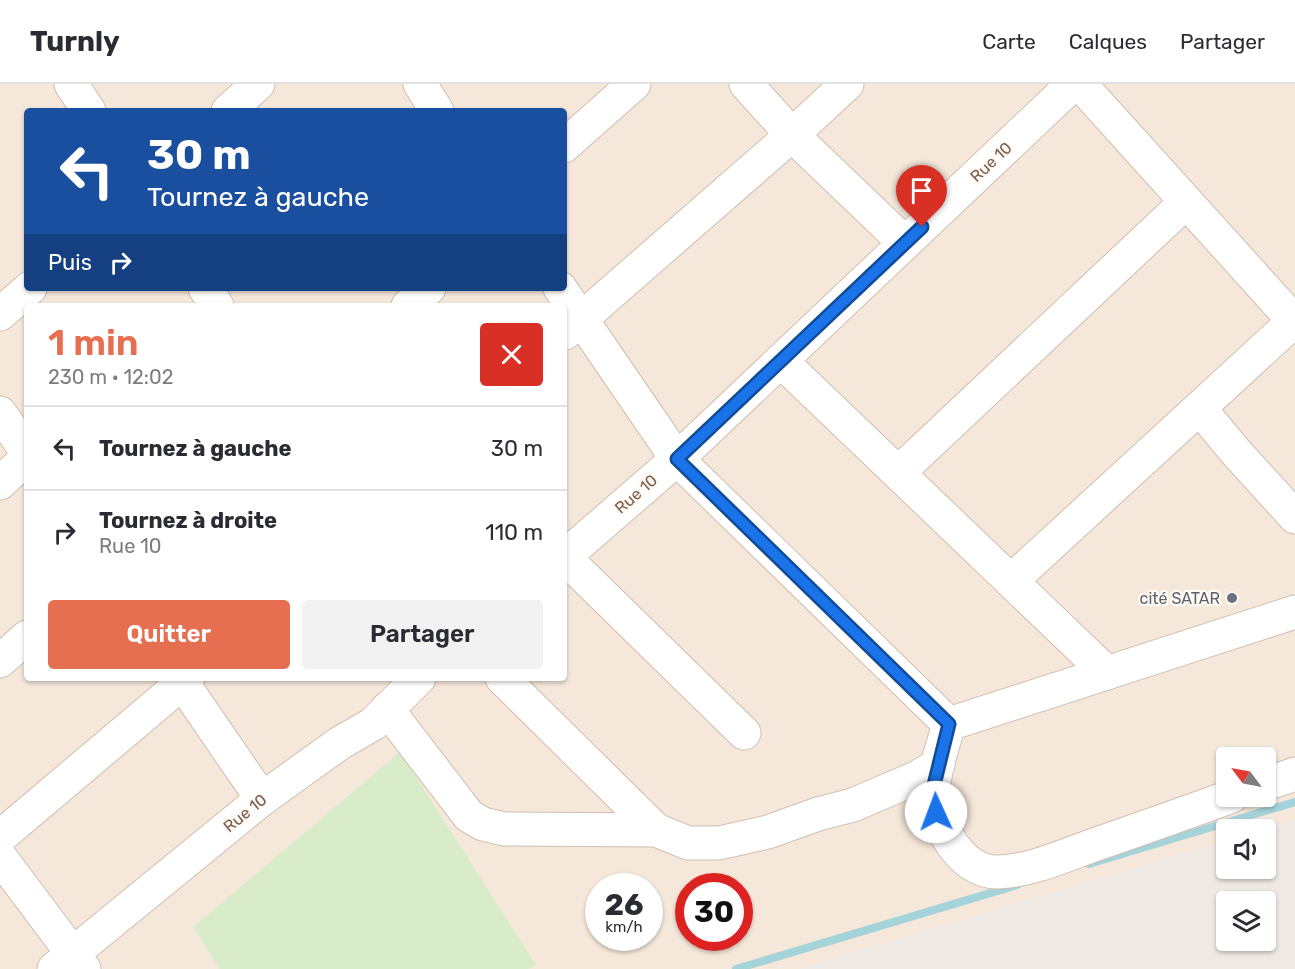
<!DOCTYPE html>
<html lang="fr">
<head>
<meta charset="utf-8">
<style>
  body { margin:0; font-family:Rubik,sans-serif; background:#f2f2f3; color:#2b2b33; height:100vh; display:flex; flex-direction:column; font-size:22px; white-space:nowrap }
  * { box-sizing:border-box; margin:0 }
  p { font-size:20px; color:#7c7c81 }
  .icon { flex:none; width:33px; height:33px; fill:none; stroke:currentColor; stroke-width:2; stroke-linecap:round; stroke-linejoin:round }
  .map { position:relative; flex:1; overflow:hidden }
  .panel { position:absolute; left:24px; top:219px; width:543px; height:378px; display:flex; flex-direction:column; background:#fff; border-radius:6px; box-shadow:0 2px 4px #0004 }
  .panel>* { flex:none }
  .hud { position:absolute; left:24px; top:24px; width:543px; height:183px; border-radius:6px; box-shadow:0 2px 4px #0004; background:#1a4fa0; color:#fff; overflow:hidden }
  .needle { width:39px; rotate:302deg }
  .buttons { position:absolute; left:1216px; top:663px; display:grid; gap:12px }
  .buttons a { display:grid; place-items:center; width:60px; height:60px; border-radius:6px; background:#fff; box-shadow:0 2px 4px #0004; font-size:30px }
  .speed { position:absolute; left:585px; top:789px; display:flex; gap:12px; font-size:30px; font-weight:700; text-align:center }
  .speed>* { display:grid; place-content:center; width:78px; height:78px; border-radius:50%; background:#fff; box-shadow:0 2px 4px #0004; line-height:1 }
  .speed small { font-size:15px; font-weight:400 }
  .speed .limit { border:9px solid #d22; background:#fff; color:#111 }
  .pin { position:absolute; display:grid; place-items:center; width:51px; height:51px; color:#fff; margin:-62px -26px; border-radius:50% 50% 50% 0; rotate:-45deg; box-shadow:0 0 6px #0007 }
  .pin .icon { rotate:45deg }
  .me { position:absolute; width:66px; margin:-33px; rotate:358deg; stroke-linejoin:round; filter:drop-shadow(0 0 4px #0008) }
  .turn { display:flex; align-items:center; gap:21px; height:126px; padding:0 24px; font-size:27px }
  .turn .icon { width:78px; height:78px; stroke-width:2.5 }
  .turn b { display:block; font-size:42px; line-height:51px }
  .then { display:flex; align-items:center; height:57px; padding:0 24px; background:#0003; gap:12px; font-size:22px }
  .round { display:grid; place-items:center; flex:none; width:63px; height:63px; border-radius:6px; background:#f2f2f3 }
  .overview { display:flex; align-items:center; justify-content:space-between; height:102px; padding:0 24px }
  h1 { font-size:36px; font-weight:600; line-height:45px; color:#e76f51 }
  .action { display:flex; gap:12px; margin-top:auto; padding:12px 24px }
  .action a { flex:1; height:69px; border-radius:6px; background:#e76f51; color:#fff; font-size:24px; font-weight:600; line-height:69px; text-align:center }
  .action a+a { background:#f2f2f3; color:#2b2b33 }
  ul { padding:0; list-style:none }
  li { display:flex; align-items:center; gap:18px; height:84px; padding:0 24px; border-top:2px solid #e1e1e2 }
  li div { flex:1 }
  li b { display:block; font-size:22px }
  li em { font-style:normal }
  header { display:flex; align-items:center; gap:36px; box-sizing:border-box; height:84px; padding:0 30px; background:#fff; border-bottom:2px solid #e1e1e2 }
  header strong { font-size:28px }
  nav { display:flex; gap:33px; margin-inline-start:auto; font-size:21px }
  .map>svg:first-child { display:block }
</style>
</head>
<body>
<header>
<strong>Turnly</strong>
<nav><a>Carte</a><a>Calques</a><a>Partager</a></nav>
</header>
<div class="map">
<svg width="1295" height="885" viewBox="0 0 1295 885">
  <rect width="100%" height="100%" fill="#fdf6ec"/>
  <path fill="#f5e8da" fill-rule="evenodd" d="M0 0H1295V885H0ZM27 27H564V204H27ZM27 222H564V594H27ZM1227 674H1266V712H1227ZM1227 746H1266V784H1227ZM598 802H650V854H598ZM688 802H740V854H688ZM1227 818H1266V856H1227Z"/>
  <path fill="#efe9e4" fill-rule="evenodd" d="M1295 736V885H797L1227 756V784H1266V746L1263 745ZM1227 818H1266V856H1227Z"/>
  <polygon fill="#d8ecc9" points="400,668 536,881 528,885 220,885 193,843"/>
  <g fill="none" stroke-linecap="round" stroke-linejoin="round">
    <g stroke="#a5d3da" stroke-width="8">
      <polyline points="1089,780 1295,718"/>
      <polyline points="736,885 1017,801"/>
    </g>
    <g stroke="#d1beb0" stroke-width="35">
      <g id="minor">
        <polyline points="71,0 89,27"/>
        <polyline points="420,0 437,27"/>
        <polyline points="746,0 792,51 905,159"/>
        <polyline points="1080,0 1295,238"/>
        <polyline points="228,27 258,0"/>
        <polyline points="564,62 634,0"/>
        <polyline points="205,204 217,222"/>
        <path d="M560 204 677 375 949 640C944 659 935 681 934 702 932 735 959 789 998 788 1031 787 1063 772 1094 761 1140 745 1186 729 1232 712"/>
        <polyline points="408,222 429,204"/>
        <polyline points="0,230 30,204"/>
        <polyline points="565,249 792,51 847,0"/>
        <polyline points="781,277 1107,589"/>
        <polyline points="1200,325 1235,367 1295,433"/>
        <polyline points="0,329 27,368"/>
        <polyline points="898,389 1186,118"/>
        <polyline points="0,399 27,374"/>
        <polyline points="1011,497 1294,237"/>
        <polyline points="0,577 27,553"/>
        <polyline points="179,594 262,715"/>
        <polyline points="502,594 656,746 688,759 719,759 768,748 818,730 853,721 916,694 938,681"/>
        <polyline points="387,625 469,732 483,740 504,745 656,746"/>
        <polyline points="949,640 1295,528"/>
        <polyline points="744,649 564,473 677,375 1073,0"/>
        <polyline points="1266,700 1295,690"/>
        <polyline points="0,753 188,594"/>
        <polyline points="0,773 84,885"/>
        <polyline points="54,885 262,715 340,659 373,640 419,594"/>
      </g>
    </g>
    <use href="#minor" stroke="#fff" stroke-width="33"/>
  </g>
  <g fill="none" stroke-linecap="round" stroke-linejoin="round">
    <g stroke="#114b97" stroke-width="15">
      <polyline id="route" points="922,143 677,375 949,640 934,701 936,728"/>
    </g>
    <use href="#route" stroke="#1a73e8" stroke-width="10"/>
  </g>
  <circle fill="#6b7280" stroke="#fffaf3" stroke-width="2" cx="1232" cy="514" r="6"/>
  <g text-anchor="middle" dominant-baseline="central" stroke-width="4.5" stroke-linejoin="round" paint-order="stroke">
    <g font-size="16" fill="#7a5c4d" stroke="#fffaf3">
      <text transform="translate(991 78) rotate(-43)">Rue 10</text>
      <text transform="translate(636 410) rotate(-41)">Rue 10</text>
      <text transform="translate(245 729) rotate(-39)">Rue 10</text>
    </g>
    <g font-size="16" fill="#5b616d" stroke="#fffaf3" text-anchor="end">
      <text x="1220" y="514">cité SATAR</text>
    </g>
  </g>
</svg>
<div class="buttons">
<a><svg class="needle" viewBox="-14 -14 28 28"><path d="M0-13l5 13h-10z" fill="#e53935"/><path d="M0 13l5-13h-10z" fill="#7c7c81"/></svg></a>
<a><svg class="icon" aria-label="sound" viewBox="0 0 24 24"><path d="M4 9h4l5-4v14l-5-4H4zM17 9q2 3 0 6"/></svg></a>
<a><svg class="icon" aria-label="layers" viewBox="0 0 24 24"><path d="M12 4l9 5-9 5-9-5zM3 14l9 5 9-5"/></svg></a>
</div>
<div class="speed"><div>26<small>km/h</small></div><div class="limit">30</div></div>
<div class="pin" style="left:922px;top:143px;background:#d93025"><svg class="icon" aria-label="arrive" viewBox="0 0 24 24"><path d="M6 21V4h12l-3 4 3 4H6"/></svg></div>
<svg class="me" style="left:936px;top:728px" viewBox="-20 -20 40 40"><circle r="19" fill="#fff"/><path d="M0-13L10 11 0 6-10 11z" fill="#1a73e8"/></svg>
<div class="hud">
<div class="turn"><svg class="icon" aria-label="left" viewBox="0 0 24 24"><path d="M17 20v-9H6M10 6l-5 5 5 5"/></svg><div><b>30 m</b>Tournez à gauche</div></div>
<div class="then">Puis<svg class="icon" aria-label="right" viewBox="0 0 24 24"><path d="M7 20v-9h11M14 6l5 5-5 5"/></svg></div>
</div>
<section class="panel">
<div class="overview"><div><h1>1 min</h1><p>230 m · 12:02</p></div><a class="round" style="background:#d93025;color:#fff"><svg class="icon" aria-label="close" viewBox="0 0 24 24"><path d="M6 6l12 12M18 6L6 18"/></svg></a></div>
<ul>
<li><svg class="icon" aria-label="left" viewBox="0 0 24 24"><path d="M17 20v-9H6M10 6l-5 5 5 5"/></svg><div><b>Tournez à gauche</b></div><em>30 m</em></li>
<li><svg class="icon" aria-label="right" viewBox="0 0 24 24"><path d="M7 20v-9h11M14 6l5 5-5 5"/></svg><div><b>Tournez à droite</b><p>Rue 10</p></div><em>110 m</em></li>
</ul>
<div class="action"><a>Quitter</a><a>Partager</a></div>
</section>
</div>
</body>
</html>
